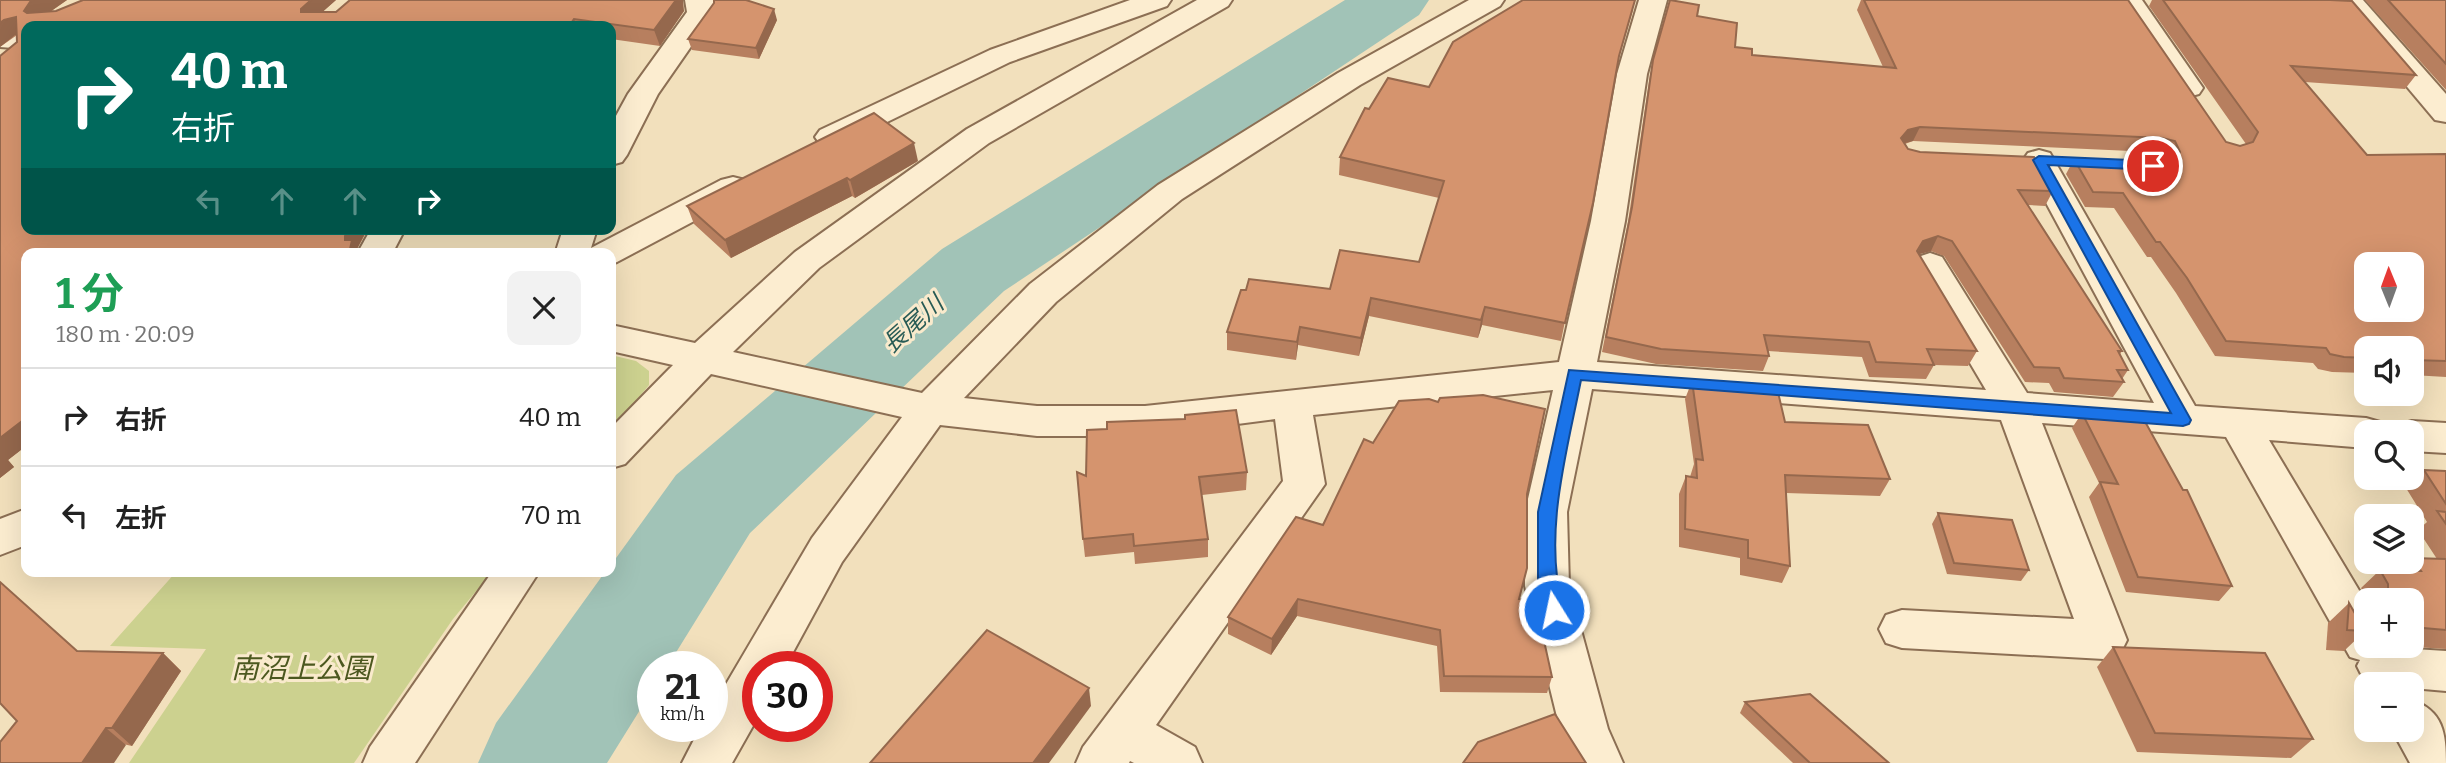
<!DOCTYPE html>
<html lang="ja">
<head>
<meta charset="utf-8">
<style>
  body { margin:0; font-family:Bitter,"Noto Sans JP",serif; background:#f2f2f2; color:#222; height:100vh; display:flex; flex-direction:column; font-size:26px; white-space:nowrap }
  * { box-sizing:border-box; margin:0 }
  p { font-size:23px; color:#767676 }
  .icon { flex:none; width:38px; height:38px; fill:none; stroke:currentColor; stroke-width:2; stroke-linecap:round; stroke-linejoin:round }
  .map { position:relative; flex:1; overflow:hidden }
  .details { position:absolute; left:21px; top:248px; width:595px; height:329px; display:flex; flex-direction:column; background:#fff; border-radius:14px; box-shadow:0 7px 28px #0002 }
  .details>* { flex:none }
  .top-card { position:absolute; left:21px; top:21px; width:595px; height:214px; border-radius:14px; box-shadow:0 7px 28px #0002; background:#00695c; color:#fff; overflow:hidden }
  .needle { width:46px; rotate:359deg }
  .tools { position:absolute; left:2354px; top:252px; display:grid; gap:14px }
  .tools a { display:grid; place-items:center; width:70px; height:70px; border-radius:14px; background:#fff; box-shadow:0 7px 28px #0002; font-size:35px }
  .speed { position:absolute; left:637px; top:651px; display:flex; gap:14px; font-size:35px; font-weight:700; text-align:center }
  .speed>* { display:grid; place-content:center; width:91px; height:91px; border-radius:50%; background:#fff; box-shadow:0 7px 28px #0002; line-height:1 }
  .speed small { font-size:18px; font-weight:400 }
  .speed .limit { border:10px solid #d22; background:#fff; color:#111 }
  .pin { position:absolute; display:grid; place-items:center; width:60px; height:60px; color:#fff; margin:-30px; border:4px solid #fff; border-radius:50%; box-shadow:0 2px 7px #0007 }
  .me { position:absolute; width:77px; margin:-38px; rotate:350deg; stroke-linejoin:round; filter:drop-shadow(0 0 5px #0008) }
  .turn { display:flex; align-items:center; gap:24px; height:147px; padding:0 35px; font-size:32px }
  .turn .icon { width:91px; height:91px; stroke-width:2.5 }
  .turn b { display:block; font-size:49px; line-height:60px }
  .lanes { display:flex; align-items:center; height:66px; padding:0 35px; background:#0003; justify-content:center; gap:35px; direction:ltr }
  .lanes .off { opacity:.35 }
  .round { display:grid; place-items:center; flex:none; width:74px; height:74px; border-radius:14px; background:#f2f2f2 }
  .summary { display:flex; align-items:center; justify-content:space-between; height:119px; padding:0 35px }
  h1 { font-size:42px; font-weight:700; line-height:52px; color:#1e9e55 }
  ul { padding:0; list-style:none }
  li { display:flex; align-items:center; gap:21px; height:98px; padding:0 35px; border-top:2px solid #e0e0e0 }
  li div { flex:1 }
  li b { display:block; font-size:26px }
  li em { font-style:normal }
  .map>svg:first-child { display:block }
</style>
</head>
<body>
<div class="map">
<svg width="2446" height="763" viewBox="0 0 2446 763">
  <rect width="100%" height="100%" fill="#f2e0bc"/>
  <g fill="#ccd18f">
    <polygon points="611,355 636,361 649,371 649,385 611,431"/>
    <polygon points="176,572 492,572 453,619 354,763 129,763 206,649 110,646"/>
  </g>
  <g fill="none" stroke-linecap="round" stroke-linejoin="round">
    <polygon fill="#a1c3b7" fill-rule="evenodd" points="1345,0 1429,0 1419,15 1004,291 750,533 667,667 653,667 653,689 607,763 478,763 496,723 605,572 611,572 611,565 676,475 942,249"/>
    <g stroke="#8c6f54" stroke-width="4">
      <g id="minor">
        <polygon points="685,0 713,0 715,12 658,94 627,155 622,162 611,165 611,125 628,94 687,12"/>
        <polygon points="1130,0 1171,0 1167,6 1010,62 842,144 831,147 820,144 815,137 820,130 990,50"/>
        <polygon points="1197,0 1232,0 1228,6 989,143 819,268 733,352 922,393 1030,284 1158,185 1338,73 1469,0 1504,0 1500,6 1360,85 1182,199 1056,302 964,398 1037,406 1145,406 1559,362 1591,221 1617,74 1639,0 1667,0 1647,74 1625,221 1597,362 1986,390 1912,265 1918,257 1930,253 1942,257 2027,393 2154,403 2023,160 2028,153 2039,150 2050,153 2195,406 2366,418 2380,422 2386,432 2366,432 2366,448 2269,440 2366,602 2366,646 2446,651 2446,691 2412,688 2412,684 2375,684 2364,680 2357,666 2360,660 2350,657 2226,437 2042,423 2127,640 2120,654 2104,659 1902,648 1886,643 1879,629 1886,615 1902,610 2074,619 2001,420 1592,389 1567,512 1569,586 1608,729 1623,763 1575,763 1560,729 1525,586 1525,512 1553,390 1313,415 1325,484 1156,725 1195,747 1202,763 1134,763 1130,761 1129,763 1076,763 1083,747 1283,481 1275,419 1145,436 1037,436 940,425 842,562 785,667 758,667 758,717 732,763 682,763 701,726 712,726 712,708 812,538 902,417 711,374 625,464 611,468 611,428 673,365 611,351 611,325 695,343 795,252 967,129"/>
        <polygon points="2114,0 2142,0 2203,88 2199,94 2188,97 2177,94"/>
        <polygon points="2334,0 2363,0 2446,94 2446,122 2435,120"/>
        <polygon points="0,29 26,31 26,49 0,47"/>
        <polygon points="733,177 745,180 750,187 745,194 617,262 611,264 611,254 555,254 563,229 597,229 591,248 721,180"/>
        <polygon points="371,229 405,229 392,254 357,254"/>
        <polygon points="2412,421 2446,423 2446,453 2412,451 2412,432 2394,432 2398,425"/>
        <polygon points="26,509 26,545 0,555 0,519"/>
        <polygon points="492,572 539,572 415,763 363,763 370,747"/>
        <path d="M2412 700C2443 711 2446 733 2446 763H2410L2392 730H2412Z"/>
      </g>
    </g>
    <use href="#minor" fill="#fcedd0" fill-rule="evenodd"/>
  </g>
  <g fill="#b77f5f">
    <polygon points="0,0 67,0 50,12 336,0 322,12 684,11 660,46 611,39 611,26 26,26 367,231 357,249 26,254 26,446 8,460 14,467 0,478 17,42 17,35 0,47"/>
    <polygon points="1670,0 1697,16 1735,47 1752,55 1883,67 1857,10 1861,0 2128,0 2226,142 2240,146 2246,144 2149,6 2152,0 2330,0 2416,75 2405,89 2305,82 2367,155 2446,154 2446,377 2412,375 2412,348 2366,348 2366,373 2332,372 2318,369 2313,363 2215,356 2176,293 2151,257 2147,257 2114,208 2085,207 2066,174 2074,159 2163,163 2169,161 2166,155 2153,152 1913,141 1905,144 1908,149 2053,191 2045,206 2028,205 2122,351 2120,354 2128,370 2122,379 2124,382 2113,397 2054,392 2049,383 2025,382 1944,256 1931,251 1919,254 1977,351 1968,366 1934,365 1926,379 1869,377 1862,357 1768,351 1769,356 1763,371 1656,364 1602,352 1628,222 1650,75"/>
    <polygon points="2365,0 2446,0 2446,90"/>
    <polygon points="1633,10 1617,64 1561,341 1482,325 1478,338 1369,316 1359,356 1298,345 1296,360 1227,350 1227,332 1246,290 1330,289 1419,262 1439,198 1339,175 1340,157 1369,109"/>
    <polygon points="777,20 759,59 692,50 688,39"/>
    <polygon points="918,161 855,198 852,196 731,258 694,224 687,206"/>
    <polygon points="1692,381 1785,422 1890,479 1880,496 1786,493 1790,566 1782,583 1740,575 1740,558 1679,547 1679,494 1686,476 1690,477 1694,464 1685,399"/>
    <polygon points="2082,413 2183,490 2232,586 2219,601 2126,592 2089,497 2099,483 2072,428"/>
    <polygon points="2424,470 2446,471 2446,649 2400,646 2412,646 2412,600 2368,600 2361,588 2380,570 2399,571 2408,562 2412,562 2412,558 2437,559 2418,530 2427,522 2406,488"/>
    <polygon points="1247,472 1246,490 1202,495 1208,539 1208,557 1135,564 1134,552 1085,557 1083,539 1086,476"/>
    <polygon points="1527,494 1519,599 1552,677 1547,693 1440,692 1437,646 1297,616 1271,655 1228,634 1228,617 1323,525"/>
    <polygon points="1938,513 2029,570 2021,581 1947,574 1932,524"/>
    <polygon points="2349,603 2365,631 2344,651 2326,650 2328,623"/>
    <polygon points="2113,647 2313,739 2291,758 2137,752 2097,667"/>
    <polygon points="77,651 163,653 181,671 132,746 17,721"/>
    <polygon points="1745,702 1889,763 1793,763 1740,713"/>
  </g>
  <g fill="#95684d">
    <polygon points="33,0 67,0 41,18 35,26 24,11 30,2"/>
    <polygon points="311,0 336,0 309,24 301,12 301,9"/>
    <polygon points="676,0 683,0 684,11 660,46 654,30"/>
    <polygon points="774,9 777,20 759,59 756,48"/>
    <polygon points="16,17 26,33 15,35 0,47 0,23 4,20"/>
    <polygon points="574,19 577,26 569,26"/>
    <polygon points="1920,127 1913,141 1901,144 1901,138 1908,130"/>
    <polygon points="914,143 918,161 855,198 850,180"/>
    <polygon points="847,178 852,196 731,258 725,240"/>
    <polygon points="349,229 367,229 357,249 360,254 349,254 345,236"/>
    <polygon points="1938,236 1931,251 1916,255 1923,241"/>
    <polygon points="1371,298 1369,316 1359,356 1361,338"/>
    <polygon points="1485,307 1482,325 1478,338 1481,320"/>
    <polygon points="1300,327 1298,345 1296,360 1297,342"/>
    <polygon points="26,418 26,446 8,460 14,467 0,478 0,438"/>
    <polygon points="1298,599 1297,616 1271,655 1272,639"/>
    <polygon points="163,653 181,671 132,746 112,728"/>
    <polygon points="1089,688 1091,706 1049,763 1033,763"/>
    <polygon points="106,728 126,745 114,763 82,763"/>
  </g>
  <g fill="#d5946e" stroke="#95684d" stroke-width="2" fill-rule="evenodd">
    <polygon points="0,0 33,0 30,2 24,11 27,13 56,11 83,0 311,0 301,9 301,12 336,12 350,0 676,0 654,30 574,19 569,26 26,26 26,229 349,229 345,236 345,240 352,240 349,254 26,254 26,418 0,438 0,56 17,42 16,17 4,20 0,23"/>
    <polygon points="714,0 746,0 774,9 756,48 688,39 714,3"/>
    <polygon points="1523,0 1635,0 1619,56 1593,203 1565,323 1485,307 1481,320 1371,298 1361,338 1300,327 1297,342 1227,332 1241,290 1246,290 1249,279 1330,289 1340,250 1419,262 1444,181 1340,157 1365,108 1369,109 1388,78 1429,87 1453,42"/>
    <path d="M1670 0 1699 5 1697 16 1737 23 1735 47 1752 49V55L1896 68 1864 0H2128L2226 142 2240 146 2253 142 2258 132 2163 0H2330L2352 1 2416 75 2291 66 2367 155 2446 154V361L2412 360V348H2366V358L2344 357 2330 354 2326 348 2226 341 2187 278 2160 242H2156L2123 193 2093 192 2074 159 2163 163 2175 160 2180 152 2175 141 2162 138 1920 127 1908 130 1901 138 1908 149 1920 152 2034 157 2053 191 2018 190 2122 351H2118L2128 370H2117L2124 382 2064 378 2059 368 2034 367 1952 241 1938 236 1923 241 1917 251 1977 351 1927 349 1934 365 1876 362 1869 342 1764 335 1769 356 1661 349 1606 337 1632 207 1653 60ZM2366 264H2412V310H2366Z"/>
    <polygon points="2388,0 2446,0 2446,64"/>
    <polygon points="874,113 914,143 850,180 847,178 725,240 687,206"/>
    <polygon points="1692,381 1777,388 1785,422 1868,425 1890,479 1785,475 1790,566 1748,558 1748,540 1685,529 1686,476 1697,478 1696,459 1703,460"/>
    <polygon points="1483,395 1545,409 1527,494 1527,568 1519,599 1535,600 1552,677 1444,676 1440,630 1298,599 1272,639 1228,617 1296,517 1323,525 1364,439 1373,443 1399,401 1429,399 1438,402 1440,398"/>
    <polygon points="1236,410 1247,472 1199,477 1208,539 1134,546 1133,534 1083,539 1077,472 1086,476 1087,430 1107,429 1107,422 1185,419 1185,415"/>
    <polygon points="2082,413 2143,418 2183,490 2187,490 2232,586 2138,577 2100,482 2118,484"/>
    <polygon points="2424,470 2446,471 2446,504"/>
    <polygon points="2437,511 2446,512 2446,524"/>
    <polygon points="1938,513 2012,520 2029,570 1954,563"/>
    <polygon points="2412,558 2446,559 2446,630 2412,627 2412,600 2388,600 2388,584 2380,570 2421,571"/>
    <polygon points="0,582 77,651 163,653 112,728 106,728 82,763 0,763 0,742 17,721 0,703"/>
    <polygon points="2349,603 2365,631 2347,630"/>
    <polygon points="987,630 1089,688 1033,763 870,763"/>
    <polygon points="2113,647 2265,653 2313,739 2155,733"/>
    <polygon points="1810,694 1889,763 1810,763 1745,702"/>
    <polygon points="1555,714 1586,763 1463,763 1478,742"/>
  </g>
  <path fill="#1a73e8" stroke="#114b97" stroke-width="2" d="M2039 156 2153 161 2159 166 2153 170 2048 165 2191 420 2189 424 2183 426 1581 380C1566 456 1543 533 1563 610L1560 615 1554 617 1547 615 1538 586V512L1569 370 2171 413 2033 160Z"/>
  <g text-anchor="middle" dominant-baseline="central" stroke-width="6" stroke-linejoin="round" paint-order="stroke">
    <g font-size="24" font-style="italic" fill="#285b55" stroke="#f9eacc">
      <text transform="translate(913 324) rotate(-42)">長尾川</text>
    </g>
    <g font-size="28" font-style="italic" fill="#4c581f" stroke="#f9eacc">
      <text x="301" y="668">南沼上公園</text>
    </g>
  </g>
</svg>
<div class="tools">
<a><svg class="needle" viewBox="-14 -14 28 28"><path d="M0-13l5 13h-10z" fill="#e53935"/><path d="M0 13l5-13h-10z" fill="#767676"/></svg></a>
<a><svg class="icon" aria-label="sound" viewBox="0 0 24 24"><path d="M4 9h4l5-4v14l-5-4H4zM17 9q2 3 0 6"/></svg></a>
<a><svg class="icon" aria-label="search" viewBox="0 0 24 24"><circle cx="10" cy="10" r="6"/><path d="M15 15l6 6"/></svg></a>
<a><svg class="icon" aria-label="layers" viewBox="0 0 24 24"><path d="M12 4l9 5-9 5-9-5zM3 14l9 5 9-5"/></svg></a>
<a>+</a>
<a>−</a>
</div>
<div class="speed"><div>21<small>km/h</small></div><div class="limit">30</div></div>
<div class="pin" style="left:2153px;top:166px;background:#d93025"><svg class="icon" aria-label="arrive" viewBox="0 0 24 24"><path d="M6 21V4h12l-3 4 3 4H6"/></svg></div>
<svg class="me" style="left:1554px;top:610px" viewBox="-20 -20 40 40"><circle r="17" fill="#1a73e8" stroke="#fff" stroke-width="3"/><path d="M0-11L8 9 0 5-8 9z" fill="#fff"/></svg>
<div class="top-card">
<div class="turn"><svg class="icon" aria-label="right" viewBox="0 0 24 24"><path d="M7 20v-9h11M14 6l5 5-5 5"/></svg><div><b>40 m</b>右折</div></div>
<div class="lanes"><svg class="icon off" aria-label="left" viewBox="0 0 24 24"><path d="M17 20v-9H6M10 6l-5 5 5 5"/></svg><svg class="icon off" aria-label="ahead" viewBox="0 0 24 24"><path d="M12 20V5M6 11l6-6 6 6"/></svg><svg class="icon off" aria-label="ahead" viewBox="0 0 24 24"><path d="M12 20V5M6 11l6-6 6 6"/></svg><svg class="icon" aria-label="right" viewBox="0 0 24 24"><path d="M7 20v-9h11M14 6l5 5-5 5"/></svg></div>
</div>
<section class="details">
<div class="summary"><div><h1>1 分</h1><p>180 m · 20:09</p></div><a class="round"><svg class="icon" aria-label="close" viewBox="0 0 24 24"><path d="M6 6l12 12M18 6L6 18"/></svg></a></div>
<ul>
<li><svg class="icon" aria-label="right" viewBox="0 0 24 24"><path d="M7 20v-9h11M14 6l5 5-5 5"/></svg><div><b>右折</b></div><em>40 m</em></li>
<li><svg class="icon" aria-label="left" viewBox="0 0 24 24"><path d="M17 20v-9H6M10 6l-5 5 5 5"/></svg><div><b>左折</b></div><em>70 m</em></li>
</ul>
</section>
</div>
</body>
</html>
